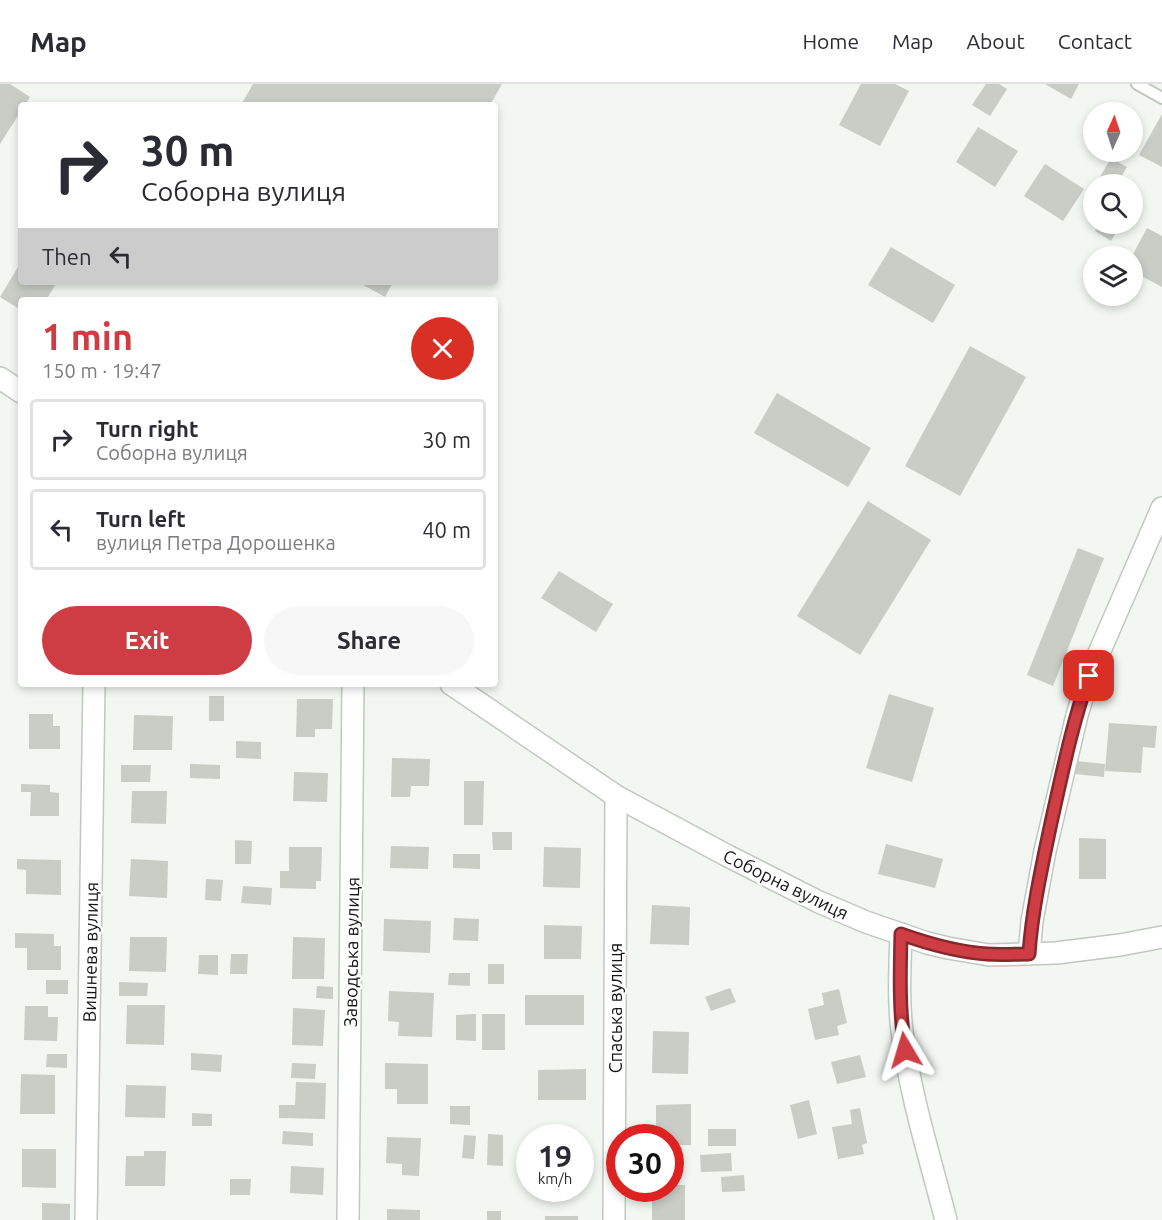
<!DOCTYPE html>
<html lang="en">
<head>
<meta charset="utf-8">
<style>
  body { margin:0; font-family:Ubuntu,sans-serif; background:#f7f7f7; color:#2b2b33; height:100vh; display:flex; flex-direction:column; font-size:22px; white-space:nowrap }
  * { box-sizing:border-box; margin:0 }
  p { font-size:20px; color:#7c7c81 }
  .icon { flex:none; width:33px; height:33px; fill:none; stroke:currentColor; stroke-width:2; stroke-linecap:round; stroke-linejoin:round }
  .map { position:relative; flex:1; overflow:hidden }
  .panel { position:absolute; left:18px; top:213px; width:480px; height:390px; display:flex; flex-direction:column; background:#fff; border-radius:6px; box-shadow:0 3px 9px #0003 }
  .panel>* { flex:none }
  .banner { position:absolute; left:18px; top:18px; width:480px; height:183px; border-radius:6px; box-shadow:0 3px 9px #0003; background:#fff; color:#2b2b33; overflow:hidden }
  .needle { width:39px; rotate:3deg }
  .controls { position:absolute; left:1083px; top:18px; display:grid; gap:12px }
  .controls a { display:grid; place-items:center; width:60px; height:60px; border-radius:50%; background:#fff; box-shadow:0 3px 9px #0003; font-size:30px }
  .speed { position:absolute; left:516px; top:1040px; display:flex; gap:12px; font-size:30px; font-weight:700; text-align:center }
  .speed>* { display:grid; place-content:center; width:78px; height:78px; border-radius:50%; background:#fff; box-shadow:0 3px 9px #0003; line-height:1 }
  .speed small { font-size:15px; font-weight:400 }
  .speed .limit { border:9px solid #d22; background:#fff; color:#111 }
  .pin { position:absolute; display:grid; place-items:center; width:51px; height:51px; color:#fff; margin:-26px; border-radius:12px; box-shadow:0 3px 9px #0006 }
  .me { position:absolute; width:66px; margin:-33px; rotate:353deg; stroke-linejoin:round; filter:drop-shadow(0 0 4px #0008) }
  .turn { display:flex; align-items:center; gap:21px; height:126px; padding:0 24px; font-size:27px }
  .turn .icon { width:78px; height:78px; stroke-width:2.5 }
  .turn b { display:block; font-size:42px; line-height:51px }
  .then { display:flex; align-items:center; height:57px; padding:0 24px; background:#0003; gap:12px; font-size:22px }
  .round { display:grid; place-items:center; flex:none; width:63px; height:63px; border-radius:32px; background:#f7f7f7 }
  .head { display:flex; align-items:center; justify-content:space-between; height:102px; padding:0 24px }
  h1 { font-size:36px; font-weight:700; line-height:45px; color:#cd3d43 }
  .button { display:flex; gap:12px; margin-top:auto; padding:12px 24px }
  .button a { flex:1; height:69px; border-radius:36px; background:#cd3d43; color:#fff; font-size:24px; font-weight:700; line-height:69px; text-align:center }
  .button a+a { background:#f7f7f7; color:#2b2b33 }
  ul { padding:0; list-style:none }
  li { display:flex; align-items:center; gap:18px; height:81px; margin:0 12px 9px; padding:0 12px; border:3px solid #e1e1e2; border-radius:6px }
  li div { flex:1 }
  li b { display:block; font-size:22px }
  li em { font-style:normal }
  header { display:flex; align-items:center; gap:36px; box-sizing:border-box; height:84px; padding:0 30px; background:#fff; border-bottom:2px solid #e1e1e2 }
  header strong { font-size:28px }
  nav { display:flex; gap:33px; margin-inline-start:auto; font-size:21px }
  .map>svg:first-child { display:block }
</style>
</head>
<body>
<header>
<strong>Map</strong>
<nav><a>Home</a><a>Map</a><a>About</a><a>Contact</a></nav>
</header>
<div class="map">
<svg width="1162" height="1136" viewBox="0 0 1162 1136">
  <rect width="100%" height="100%" fill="#f2f7f2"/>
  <g fill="#caccc6">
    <polygon points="0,0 10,0 30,13 25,21 21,21 21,27 0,60"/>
    <polygon points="253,0 502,0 490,21 241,21"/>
    <polygon points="861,0 895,0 909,7 880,62 839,41"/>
    <polygon points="986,0 999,0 1007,5 990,32 972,21"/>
    <polygon points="1045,0 1079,0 1071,15"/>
    <polygon points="1162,30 1162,83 1139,71"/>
    <polygon points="978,43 1018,67 995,103 956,78"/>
    <polygon points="1111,74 1127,83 1117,100 1096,100"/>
    <polygon points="1045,80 1084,105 1063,137 1024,112"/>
    <polygon points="1099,140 1121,140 1111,157 1095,147"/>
    <polygon points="1147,144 1162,152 1162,203 1132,187 1132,172"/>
    <polygon points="891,163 955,201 933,239 868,201"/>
    <polygon points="21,178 21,198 57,198 46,216 21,216 21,226 0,213"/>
    <polygon points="358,198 393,198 385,213"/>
    <polygon points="970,262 1026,293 960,412 905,382"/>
    <polygon points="777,309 871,364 848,403 754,349"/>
    <polygon points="868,417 931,456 860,571 797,532"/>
    <polygon points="1078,464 1104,474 1053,602 1027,591"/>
    <polygon points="559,487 613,520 596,548 541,514"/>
    <polygon points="889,610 934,624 912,698 866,684"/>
    <rect x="209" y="612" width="15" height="25"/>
    <polygon points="297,615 333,615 332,645 315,645 315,653 296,653"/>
    <polygon points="29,630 53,630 53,642 60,642 60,665 29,665"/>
    <polygon points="134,631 173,632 172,666 133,666"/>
    <polygon points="1109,639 1157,642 1155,664 1143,663 1141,689 1105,687"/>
    <polygon points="236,657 261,658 261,675 236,674"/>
    <polygon points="392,674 430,675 429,702 411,702 410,713 391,713"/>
    <polygon points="1076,677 1105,680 1104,693 1075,690"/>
    <polygon points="190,680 220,681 220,695 190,694"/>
    <polygon points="121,681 151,681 150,698 121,698"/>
    <polygon points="294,688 328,689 327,718 293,717"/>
    <polygon points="464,697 484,697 483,741 464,741"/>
    <polygon points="21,700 50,701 50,708 59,709 59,732 30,732 31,708 21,708"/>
    <polygon points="132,707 167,707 166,740 131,739"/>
    <polygon points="492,748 512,748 512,766 493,766"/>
    <polygon points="1079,754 1106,755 1106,795 1079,795"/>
    <polygon points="235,756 252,757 251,780 235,780"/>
    <polygon points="886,760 943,775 935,804 878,790"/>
    <polygon points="391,762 429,763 428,785 390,784"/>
    <polygon points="289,763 322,763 321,797 316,797 316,805 280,804 280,787 289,787"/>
    <polygon points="544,763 581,764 580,804 543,803"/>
    <polygon points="453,770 480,770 480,785 453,784"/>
    <polygon points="17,775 61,776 61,811 26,810 26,786 17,785"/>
    <polygon points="131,775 168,777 167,814 129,812"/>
    <polygon points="206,795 223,796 221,817 205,816"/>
    <polygon points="243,802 272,804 271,821 241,819"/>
    <polygon points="652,821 690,823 689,861 650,860"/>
    <polygon points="454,834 479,835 478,857 453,856"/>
    <polygon points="384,835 431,837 430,869 383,867"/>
    <polygon points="544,841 582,842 581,875 544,875"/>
    <polygon points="15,849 54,850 54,862 61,862 61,886 27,886 27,864 15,864"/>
    <polygon points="130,853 167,853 166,888 129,887"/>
    <polygon points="293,853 325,854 324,895 292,895"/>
    <polygon points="231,870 248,870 247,890 230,890"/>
    <polygon points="199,871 218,871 218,891 198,890"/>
    <rect x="488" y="880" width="16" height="20"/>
    <polygon points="449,889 470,889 470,902 448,901"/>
    <rect x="46" y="896" width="22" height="14"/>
    <polygon points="119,898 148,899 147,912 119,912"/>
    <polygon points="317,902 333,903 333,915 316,914"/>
    <polygon points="730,904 736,918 711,927 705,913"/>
    <polygon points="839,905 847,939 837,942 839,951 815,956 808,925 824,921 822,909"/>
    <polygon points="389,907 434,909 432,953 398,952 399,938 388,937"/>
    <rect x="525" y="911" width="59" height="30"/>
    <polygon points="127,921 165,921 164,961 126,960"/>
    <polygon points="25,922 48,922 48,933 58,933 57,957 24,956"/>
    <polygon points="293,924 325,926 323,962 292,961"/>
    <polygon points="476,930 476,957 456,956 456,931"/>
    <rect x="482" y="930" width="23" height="36"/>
    <polygon points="653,947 689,948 688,990 652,989"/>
    <polygon points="191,969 222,971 221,988 191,986"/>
    <polygon points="47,970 67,970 67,984 46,983"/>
    <polygon points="860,971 866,993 837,1000 831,978"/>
    <polygon points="292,979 316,980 315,995 291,994"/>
    <polygon points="385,979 428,980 428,1020 397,1020 397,1005 385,1005"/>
    <polygon points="586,985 586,1016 538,1016 538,986"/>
    <polygon points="21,990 55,991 55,1030 20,1030"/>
    <polygon points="296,998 326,999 325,1035 279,1034 279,1021 295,1021"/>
    <polygon points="126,1001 166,1002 165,1034 125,1033"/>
    <polygon points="809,1016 817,1050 798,1055 790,1021"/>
    <polygon points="691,1020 691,1061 670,1061 670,1053 656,1053 656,1021"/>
    <polygon points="450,1022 470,1022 470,1041 450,1040"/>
    <polygon points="860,1024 867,1059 862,1061 864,1070 838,1075 832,1043 852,1040 850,1026"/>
    <polygon points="192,1029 212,1030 212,1042 192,1042"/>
    <rect x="708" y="1045" width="28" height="17"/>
    <polygon points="283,1047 313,1049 313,1062 282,1060"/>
    <polygon points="488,1050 503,1051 503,1082 487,1081"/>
    <polygon points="464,1051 476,1052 474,1075 462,1074"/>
    <polygon points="387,1053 421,1054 419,1092 402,1091 402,1080 386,1079"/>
    <polygon points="22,1065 56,1065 56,1104 22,1103"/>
    <polygon points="144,1067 166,1067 165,1102 125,1102 126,1072 144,1072"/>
    <polygon points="731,1069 732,1087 701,1088 700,1071"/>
    <polygon points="291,1082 324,1084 323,1111 290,1109"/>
    <polygon points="744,1091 745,1107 722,1108 721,1093"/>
    <polygon points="230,1095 251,1095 250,1111 230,1111"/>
    <polygon points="670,1101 685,1101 685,1136 652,1136 652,1104 670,1104"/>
    <polygon points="42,1119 70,1120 70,1136 42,1136"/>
    <polygon points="387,1125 420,1126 420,1136 387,1136"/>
    <rect x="487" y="1127" width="14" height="9"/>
    <rect x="545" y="1132" width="33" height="4"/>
  </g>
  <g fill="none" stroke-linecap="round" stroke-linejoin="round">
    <g stroke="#c2c7c2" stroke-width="14">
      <polyline id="service" points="1137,0 1162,14"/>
    </g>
    <g stroke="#c2c7c2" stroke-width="24">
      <g id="minor">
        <polyline points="0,294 21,308"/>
        <polyline points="451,600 616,712 726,771 819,818 866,838 927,859 948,864 989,871 1056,869 1120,861 1162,853"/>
        <path d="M901 850C900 882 898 915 902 947 910 1011 930 1074 946 1136"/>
        <polyline points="1029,870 1032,837 1045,767 1077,631 1089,592 1162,424"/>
        <polyline points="86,1136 94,600"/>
        <polyline points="348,1136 353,600"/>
        <polyline points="614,1136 616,712"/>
      </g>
    </g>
    <use href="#service" stroke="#fff" stroke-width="10"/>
    <use href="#minor" stroke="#fff" stroke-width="21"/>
  </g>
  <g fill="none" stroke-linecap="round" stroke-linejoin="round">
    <g stroke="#85282c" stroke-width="15">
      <path id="route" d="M905 966C899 928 900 889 901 850 929 860 957 868 987 870 1001 871 1015 870 1029 870 1032 826 1042 782 1051 739 1062 690 1072 640 1089 592"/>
    </g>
    <use href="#route" stroke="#cd3d43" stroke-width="10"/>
  </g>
  <g text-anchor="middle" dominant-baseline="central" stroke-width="4.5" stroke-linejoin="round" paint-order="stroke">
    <g font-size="18" fill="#121412" stroke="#fff">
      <text transform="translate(786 800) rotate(26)">Соборна вулиця</text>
      <text transform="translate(90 868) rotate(-89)">Вишнева вулиця</text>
      <text transform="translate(351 868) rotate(-89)">Заводська вулиця</text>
      <text transform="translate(615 924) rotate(-90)">Спаська вулиця</text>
    </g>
  </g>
</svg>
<div class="controls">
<a><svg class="needle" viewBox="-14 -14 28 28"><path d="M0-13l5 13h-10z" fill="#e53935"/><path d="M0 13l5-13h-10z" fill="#7c7c81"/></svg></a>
<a><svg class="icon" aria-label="search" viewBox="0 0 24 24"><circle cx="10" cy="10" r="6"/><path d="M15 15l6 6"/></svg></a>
<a><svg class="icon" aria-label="layers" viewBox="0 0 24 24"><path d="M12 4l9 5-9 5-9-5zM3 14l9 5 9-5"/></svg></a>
</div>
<div class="speed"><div>19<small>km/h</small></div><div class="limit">30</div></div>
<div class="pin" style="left:1089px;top:592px;background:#d93025"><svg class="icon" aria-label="arrive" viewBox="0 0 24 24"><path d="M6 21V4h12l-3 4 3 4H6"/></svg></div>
<svg class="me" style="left:905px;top:966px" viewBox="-20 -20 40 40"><path d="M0-17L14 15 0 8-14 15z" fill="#cd3d43" stroke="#fff" stroke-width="4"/></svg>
<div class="banner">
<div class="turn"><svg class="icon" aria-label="right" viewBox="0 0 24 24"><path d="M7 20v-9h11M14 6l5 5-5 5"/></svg><div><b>30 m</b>Соборна вулиця</div></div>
<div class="then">Then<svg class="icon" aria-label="left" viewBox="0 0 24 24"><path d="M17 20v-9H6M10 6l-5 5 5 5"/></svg></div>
</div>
<section class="panel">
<div class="head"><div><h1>1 min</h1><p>150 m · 19:47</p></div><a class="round" style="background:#d93025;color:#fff"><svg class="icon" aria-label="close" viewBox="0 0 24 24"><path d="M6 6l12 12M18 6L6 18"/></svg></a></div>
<ul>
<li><svg class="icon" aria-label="right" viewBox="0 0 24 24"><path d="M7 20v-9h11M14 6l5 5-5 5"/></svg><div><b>Turn right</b><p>Соборна вулиця</p></div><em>30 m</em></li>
<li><svg class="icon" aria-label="left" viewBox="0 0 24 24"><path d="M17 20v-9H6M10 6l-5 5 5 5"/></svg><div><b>Turn left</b><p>вулиця Петра Дорошенка</p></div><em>40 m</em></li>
</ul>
<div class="button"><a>Exit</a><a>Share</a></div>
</section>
</div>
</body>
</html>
